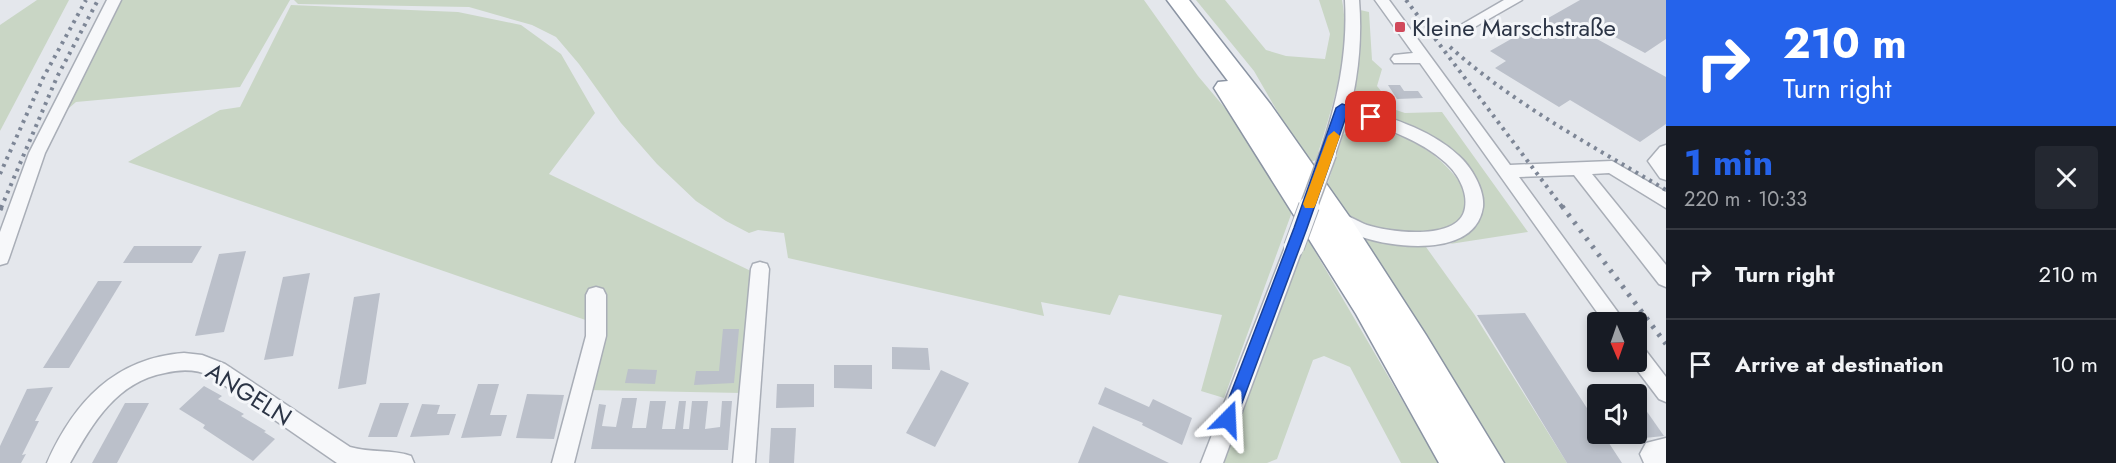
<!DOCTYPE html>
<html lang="en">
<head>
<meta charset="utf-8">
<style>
  body { margin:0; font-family:Jost,sans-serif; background:#242831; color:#f1f3f6; height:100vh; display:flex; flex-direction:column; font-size:22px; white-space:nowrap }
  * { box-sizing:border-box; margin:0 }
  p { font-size:20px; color:#9ea1a6 }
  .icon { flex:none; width:33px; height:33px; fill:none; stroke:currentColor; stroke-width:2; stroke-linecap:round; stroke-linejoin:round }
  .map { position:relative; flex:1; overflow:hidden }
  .details { display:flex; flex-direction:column; background:#171b24; width:450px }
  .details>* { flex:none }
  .guide { background:#2563eb; color:#fff; overflow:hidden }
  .needle { width:39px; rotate:178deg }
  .fabs { position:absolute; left:1587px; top:312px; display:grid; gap:12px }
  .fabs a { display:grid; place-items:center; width:60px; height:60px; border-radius:6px; background:#171b24; box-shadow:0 3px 9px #0003; font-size:30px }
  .pin { position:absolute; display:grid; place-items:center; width:51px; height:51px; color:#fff; margin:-26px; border-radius:12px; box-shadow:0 3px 9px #0006 }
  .me { position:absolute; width:66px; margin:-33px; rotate:21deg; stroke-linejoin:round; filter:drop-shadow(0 0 4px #0008) }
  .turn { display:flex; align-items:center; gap:21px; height:126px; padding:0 18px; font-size:27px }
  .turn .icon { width:78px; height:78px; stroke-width:2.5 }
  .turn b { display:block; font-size:42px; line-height:51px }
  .round { display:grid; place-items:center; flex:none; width:63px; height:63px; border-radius:6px; background:#242831 }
  .summary { display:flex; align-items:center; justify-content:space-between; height:102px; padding:0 18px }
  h1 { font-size:36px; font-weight:700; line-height:45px; color:#2563eb }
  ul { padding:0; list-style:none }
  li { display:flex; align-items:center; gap:18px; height:90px; padding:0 18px; border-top:2px solid #363941 }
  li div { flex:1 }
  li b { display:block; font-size:22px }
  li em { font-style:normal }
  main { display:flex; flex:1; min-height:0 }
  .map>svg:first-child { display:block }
</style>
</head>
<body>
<main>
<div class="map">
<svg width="1666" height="463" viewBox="0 0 1666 463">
  <rect width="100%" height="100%" fill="#e4e7ec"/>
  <g fill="#c9d6c5">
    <polygon points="37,0 69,0 0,131 0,25"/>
    <polygon points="119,0 290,0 240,87 76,102 62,114"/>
    <polygon points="294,0 1144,0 1198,76 1230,114 1292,212 1224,398 1201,391 1222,315 1119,295 1110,315 1041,302 1044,316 788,258 784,233 758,230 749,233 726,221 696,201 657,164 621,123 579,64 556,37 532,25 469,7 298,4"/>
    <path d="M1196 0H1225L1266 50 1286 56 1325 59 1330 34 1319 0H1342C1352 52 1331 110 1316 160L1311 162 1280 116 1254 71Z"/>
    <polygon points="291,5 458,12 521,25 561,54 595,113 549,174 753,272 742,393 587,390 600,325 128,162 220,110 240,107"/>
    <path d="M1360 10 1369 12 1372 60 1382 69 1377 86 1396 110 1405 113 1442 112 1528 232 1450 244C1475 231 1478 229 1482 202L1424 136 1359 100 1355 95 1361 35Z"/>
    <path d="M1358 128C1406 130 1444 154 1469 196 1467 207 1467 218 1457 225 1436 241 1368 233 1348 217 1340 210 1333 195 1327 186L1343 135Z"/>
    <polygon points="1306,236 1439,463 1401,463 1350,367 1324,356 1313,360 1277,459 1267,463 1224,463"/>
    <polygon points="1362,236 1397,245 1426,247 1474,314 1567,463 1502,463 1439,356"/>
  </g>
  <g fill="#bbc0ca">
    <polygon points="1580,0 1666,0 1666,39 1645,53 1587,22 1577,28 1666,77 1666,124 1640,142 1570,100 1559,107 1495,68 1506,61 1490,51"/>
    <polygon points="1388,85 1400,85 1404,91 1418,91 1423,98 1397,99"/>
    <polygon points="134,246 202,246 192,263 123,263"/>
    <polygon points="246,251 224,332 195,336 219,254"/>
    <polygon points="310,273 293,356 264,360 283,277"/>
    <polygon points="98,281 122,281 69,368 43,368"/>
    <polygon points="380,293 366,384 338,389 354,297"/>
    <polygon points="1525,313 1598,425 1598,434 1603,434 1622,463 1567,463 1477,315"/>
    <polygon points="723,329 739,329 734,383 694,385 696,371 719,371"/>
    <polygon points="892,347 928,348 930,370 892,369"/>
    <polygon points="834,365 872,365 872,389 834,388"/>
    <polygon points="628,369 657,370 655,384 625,383"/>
    <polygon points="941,370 969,383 935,447 906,433"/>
    <polygon points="478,384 499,384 490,415 507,415 501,436 461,438"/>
    <polygon points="777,384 814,384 814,407 776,408"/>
    <polygon points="204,386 222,396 218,399 244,414 241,416 266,431 264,432 275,439 253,461 203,428 205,425 179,409"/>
    <polygon points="53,387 35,421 39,421 22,455 26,454 21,463 0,463 0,446 27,389"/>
    <polygon points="1105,387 1149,407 1153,399 1192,418 1182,445 1142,425 1143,423 1098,404"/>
    <polygon points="527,394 564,395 554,439 516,438"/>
    <polygon points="1636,396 1664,436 1644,438 1636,426"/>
    <polygon points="622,398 637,398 632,428 646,428 650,401 666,401 662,429 675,429 679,401 686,401 683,429 689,429 692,401 708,401 705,429 720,427 722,401 732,401 728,450 591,449 599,404 606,405 602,426 616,427"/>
    <polygon points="125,403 149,403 117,463 92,463"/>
    <polygon points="380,403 409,403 397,437 368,437"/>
    <polygon points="422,404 440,405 437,414 456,414 449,435 410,437"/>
    <polygon points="1093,426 1169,463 1078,463"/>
    <polygon points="771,428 796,428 794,463 769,463"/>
  </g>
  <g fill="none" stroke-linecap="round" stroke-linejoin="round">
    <g stroke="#a9aeb7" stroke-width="3">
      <g id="minor">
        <polygon points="107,0 121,0 45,153 9,258 7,263 0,265 0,232 29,153"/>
        <path d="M1345 0H1359C1362 36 1359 70 1351 105 1387 117 1429 128 1458 155 1471 166 1485 190 1483 207 1476 256 1400 249 1365 238 1354 235 1343 229 1332 224L1329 219 1332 214 1338 212C1348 215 1357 221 1367 225 1391 233 1460 241 1465 208 1468 192 1458 174 1446 163 1420 139 1382 127 1348 116L1334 158H1322L1320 154C1337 103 1348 54 1345 0Z"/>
        <polygon points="1375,0 1389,0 1510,165 1612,161 1666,192 1666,208 1609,173 1592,174 1666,265 1666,287 1659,284 1574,175 1519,177 1625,322 1604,322 1420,63 1394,63 1391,59 1394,55 1413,53"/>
        <polygon points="1504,0 1522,0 1466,32 1456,32 1454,29"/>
        <polygon points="1666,145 1666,180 1660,178 1648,161 1660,147"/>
        <polygon points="1294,240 1300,242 1303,247 1223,463 1201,463 1285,247 1288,242"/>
        <polygon points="760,262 767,264 769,269 755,463 733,463 751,269 753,264"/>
        <polygon points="596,287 603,289 606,295 606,336 574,463 552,463 586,336 586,295 589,289"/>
        <polygon points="1636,345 1643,347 1666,377 1666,402 1659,399 1631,362 1636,362"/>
        <path d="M184 353 202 355 225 364 350 447C370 453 392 449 411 456L414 463H337L211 376C196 369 181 369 165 373 116 382 93 423 70 463H47C74 402 115 358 184 353Z"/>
        <polygon points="1666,438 1666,463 1644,463 1640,454 1646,443"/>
      </g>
    </g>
    <g stroke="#8b94a3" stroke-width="3">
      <polygon id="highway" points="1167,0 1189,0 1271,105 1351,219 1426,335 1504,463 1439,463 1356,314 1214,88 1218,82 1228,81"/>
    </g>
    <use href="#minor" fill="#f7f8fa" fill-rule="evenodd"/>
    <use href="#highway" fill="#fff" fill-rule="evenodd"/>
    <g stroke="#7d8696" stroke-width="4" stroke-dasharray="3 5" stroke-linecap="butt">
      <polyline points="1406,0 1563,208"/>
      <path d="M1450 47C1515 105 1591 145 1666 190"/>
      <polyline points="0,174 43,78 86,0"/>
      <polyline points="1,208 57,77 98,0"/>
    </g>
    <g stroke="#7d8696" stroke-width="5" stroke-dasharray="3 7" stroke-linecap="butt">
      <polyline points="1562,206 1666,344"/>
      <polyline points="0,210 2,206"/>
    </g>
    <g stroke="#a9aeb7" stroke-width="19" stroke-linecap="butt">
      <polyline id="minor-bridge-far1" points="1308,208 1328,154"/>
    </g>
    <g stroke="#a9aeb7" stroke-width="22" stroke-linecap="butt">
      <polyline id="minor-bridge" points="1294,247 1309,206"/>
    </g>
    <use href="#minor-bridge-far1" stroke="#f7f8fa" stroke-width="16"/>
    <use href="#minor-bridge" stroke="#f7f8fa" stroke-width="20"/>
  </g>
  <polygon fill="#2563eb" stroke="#184099" stroke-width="1.5" points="1342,104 1375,114 1377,117 1371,122 1347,114 1307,228 1236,419 1234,424 1228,426 1223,424 1221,419 1294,228 1336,108"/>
  <polygon fill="#f59e0b" points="1334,131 1340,136 1316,204 1314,208 1305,208 1303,204 1328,136"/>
  <rect fill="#d1495b" stroke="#f4f6f9" stroke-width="2" x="1394" y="21" width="12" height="12" rx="3"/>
  <g text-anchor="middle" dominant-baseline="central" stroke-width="6" stroke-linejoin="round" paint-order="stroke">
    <g font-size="24" fill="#2b3445" stroke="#f4f6f9" text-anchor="start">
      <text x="1412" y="27">Kleine Marschstraße</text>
    </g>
    <g font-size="24" fill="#2b3445" stroke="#f4f6f9">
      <text transform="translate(249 394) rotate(32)">ANGELN</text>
    </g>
  </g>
</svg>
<div class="fabs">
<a><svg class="needle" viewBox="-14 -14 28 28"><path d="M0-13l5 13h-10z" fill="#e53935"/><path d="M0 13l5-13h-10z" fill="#9ea1a6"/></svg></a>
<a><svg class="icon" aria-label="sound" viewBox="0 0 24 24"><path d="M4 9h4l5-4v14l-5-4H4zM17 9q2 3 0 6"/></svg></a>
</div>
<div class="pin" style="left:1371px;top:117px;background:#d93025"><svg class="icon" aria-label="arrive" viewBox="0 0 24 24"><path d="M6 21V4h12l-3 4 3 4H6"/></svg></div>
<svg class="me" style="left:1228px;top:419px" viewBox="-20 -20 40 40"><path d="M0-17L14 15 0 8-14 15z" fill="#2563eb" stroke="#fff" stroke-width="4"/></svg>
</div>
<section class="details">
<div class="guide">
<div class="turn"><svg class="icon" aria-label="right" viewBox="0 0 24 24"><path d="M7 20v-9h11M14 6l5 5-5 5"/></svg><div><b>210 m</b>Turn right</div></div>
</div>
<div class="summary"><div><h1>1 min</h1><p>220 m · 10:33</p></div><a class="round"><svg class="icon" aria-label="close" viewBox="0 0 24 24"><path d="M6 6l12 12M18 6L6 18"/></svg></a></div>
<ul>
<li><svg class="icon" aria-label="right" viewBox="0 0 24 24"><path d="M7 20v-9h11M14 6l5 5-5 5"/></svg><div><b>Turn right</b></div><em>210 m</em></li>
<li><svg class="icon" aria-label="arrive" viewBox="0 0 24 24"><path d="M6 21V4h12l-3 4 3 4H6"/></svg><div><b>Arrive at destination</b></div><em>10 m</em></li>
</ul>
</section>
</main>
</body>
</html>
